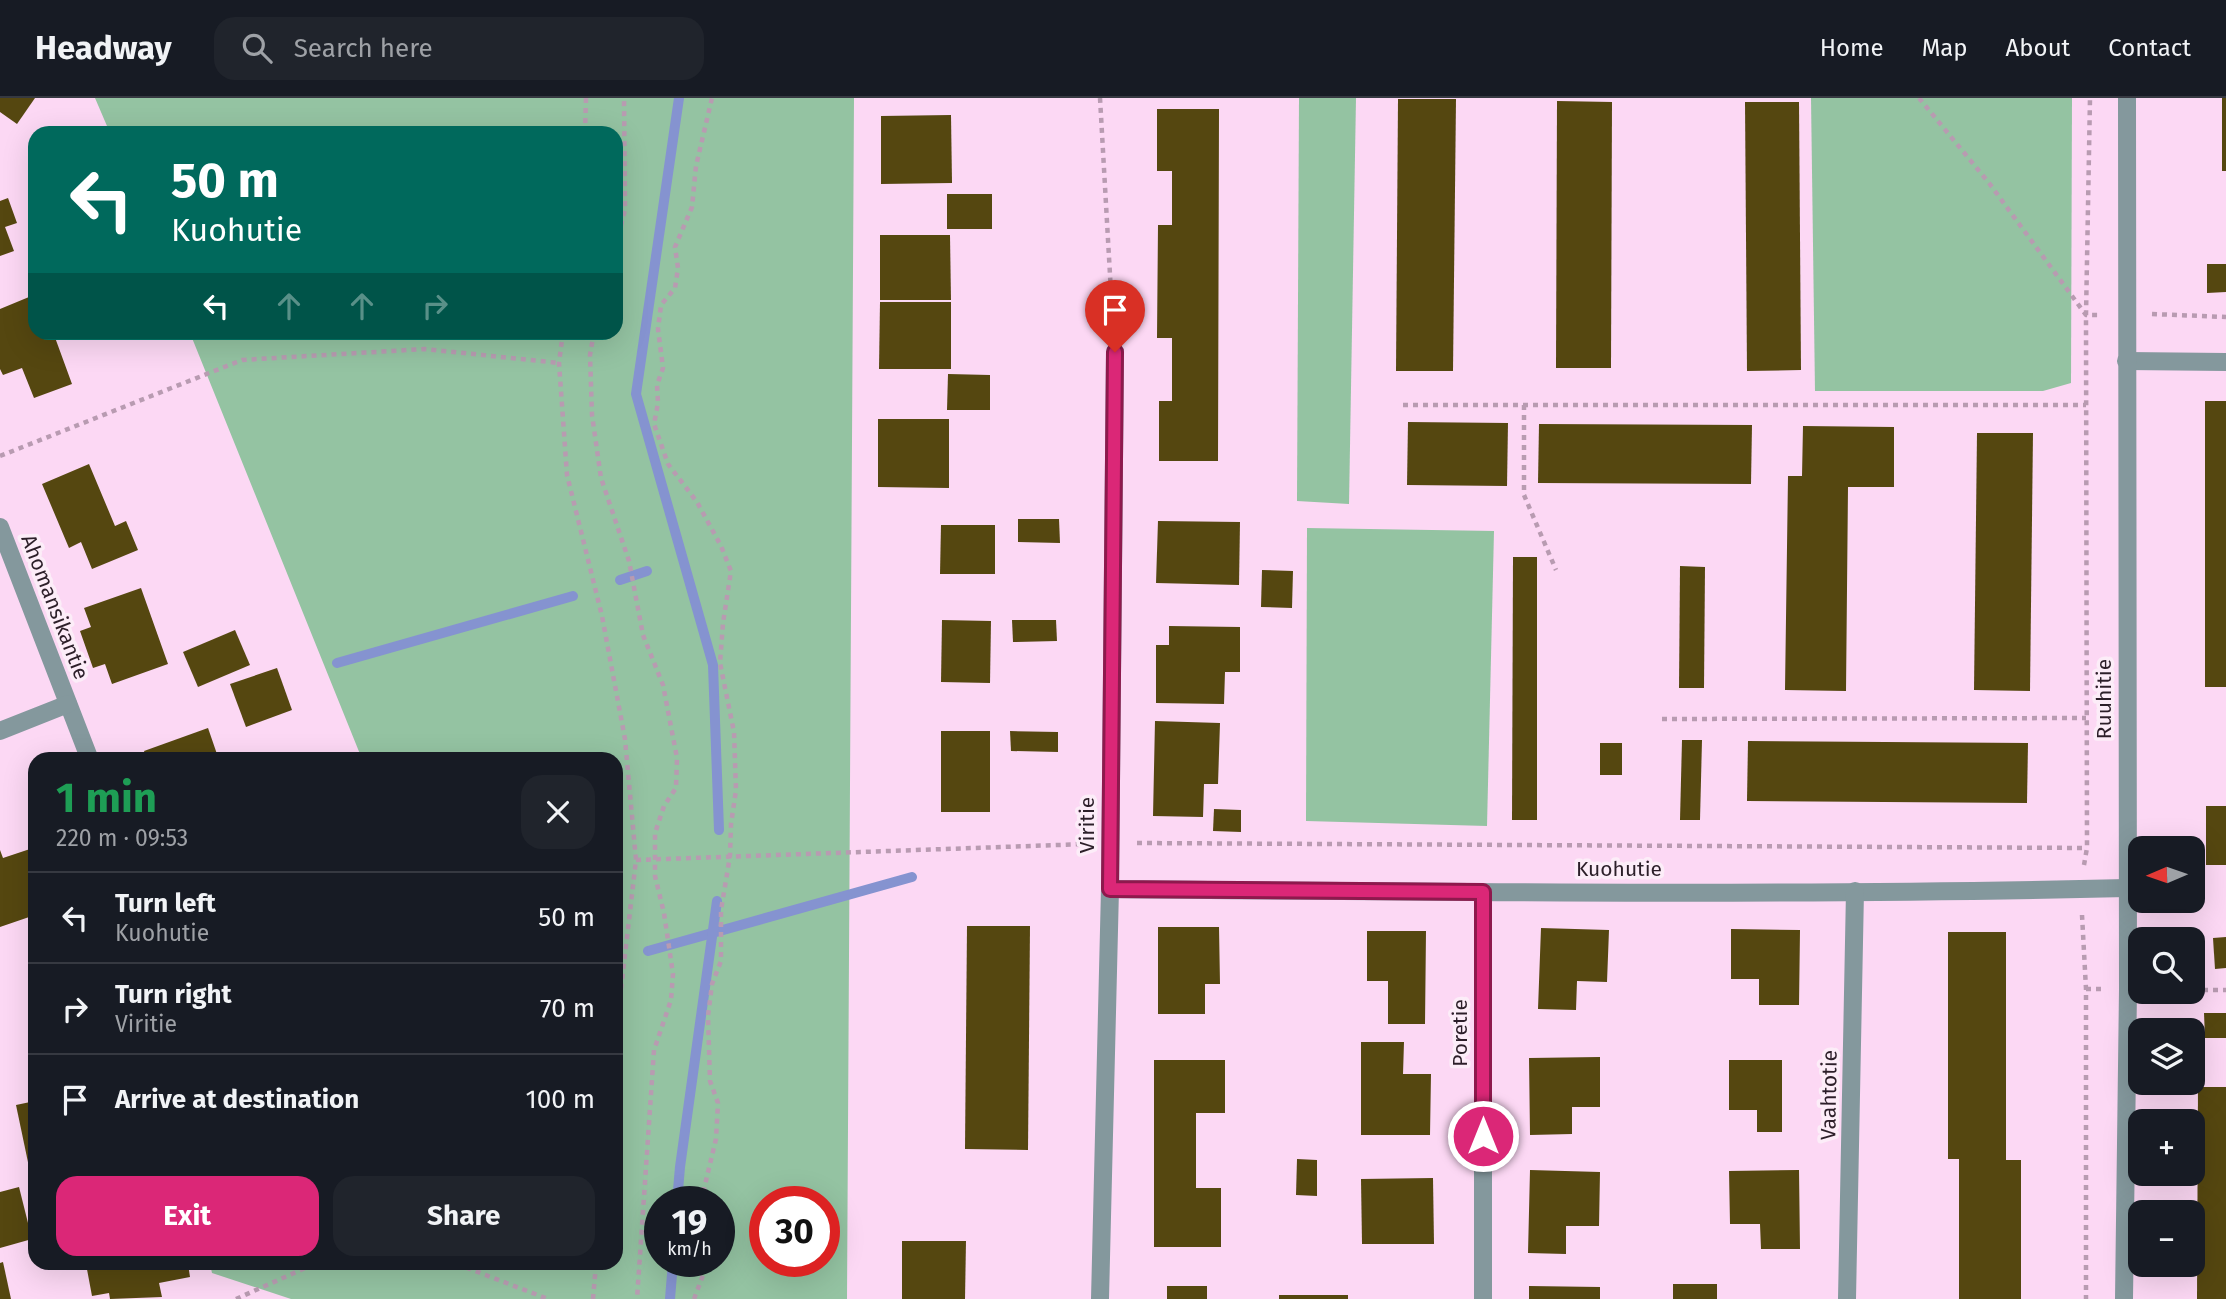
<!DOCTYPE html>
<html lang="en">
<head>
<meta charset="utf-8">
<style>
  body { margin:0; font-family:"Fira Sans",sans-serif; background:#20242c; color:#f1f3f6; height:100vh; display:flex; flex-direction:column; font-size:26px; white-space:nowrap }
  * { box-sizing:border-box; margin:0 }
  p { font-size:23px; color:#9ea1a6 }
  .icon { flex:none; width:38px; height:38px; fill:none; stroke:currentColor; stroke-width:2; stroke-linecap:round; stroke-linejoin:round }
  .map { position:relative; flex:1; overflow:hidden }
  .panel { position:absolute; left:28px; top:654px; width:595px; height:518px; display:flex; flex-direction:column; background:#171b24; border-radius:21px; box-shadow:0 7px 28px #0002 }
  .panel>* { flex:none }
  .banner { position:absolute; left:28px; top:28px; width:595px; height:214px; border-radius:21px; box-shadow:0 7px 28px #0002; background:#00695c; color:#fff; overflow:hidden }
  .needle { width:46px; rotate:268deg }
  .tools { position:absolute; left:2128px; top:738px; display:grid; gap:14px }
  .tools a { display:grid; place-items:center; width:77px; height:77px; border-radius:14px; background:#171b24; box-shadow:0 7px 28px #0002; font-size:35px }
  .speed { position:absolute; left:644px; top:1088px; display:flex; gap:14px; font-size:35px; font-weight:700; text-align:center }
  .speed>* { display:grid; place-content:center; width:91px; height:91px; border-radius:50%; background:#171b24; box-shadow:0 7px 28px #0002; line-height:1 }
  .speed small { font-size:18px; font-weight:400 }
  .speed .limit { border:10px solid #d22; background:#fff; color:#111 }
  .pin { position:absolute; display:grid; place-items:center; width:60px; height:60px; color:#fff; margin:-72px -30px; border-radius:50% 50% 50% 0; rotate:-45deg; box-shadow:0 0 7px #0007 }
  .pin .icon { rotate:45deg }
  .me { position:absolute; width:77px; margin:-38px; rotate:0deg; stroke-linejoin:round; filter:drop-shadow(0 0 5px #0008) }
  .turn { display:flex; align-items:center; gap:24px; height:147px; padding:0 28px; font-size:32px }
  .turn .icon { width:91px; height:91px; stroke-width:2.5 }
  .turn b { display:block; font-size:49px; line-height:60px }
  .lanes { display:flex; align-items:center; height:66px; padding:0 28px; background:#0003; justify-content:center; gap:35px; direction:ltr }
  .lanes .off { opacity:.35 }
  .round { display:grid; place-items:center; flex:none; width:74px; height:74px; border-radius:21px; background:#20242c }
  .headline { display:flex; align-items:center; justify-content:space-between; height:119px; padding:0 28px }
  h1 { font-size:42px; font-weight:700; line-height:52px; color:#1e9e55 }
  .cta { display:flex; gap:14px; margin-top:auto; padding:14px 28px }
  .cta a { flex:1; height:80px; border-radius:21px; background:#db2777; color:#fff; font-size:28px; font-weight:700; line-height:80px; text-align:center }
  .cta a+a { background:#20242c; color:#f1f3f6 }
  ul { padding:0; list-style:none }
  li { display:flex; align-items:center; gap:21px; height:91px; padding:0 28px; border-top:2px solid #363941 }
  li div { flex:1 }
  li b { display:block; font-size:26px }
  li em { font-style:normal }
  header { display:flex; align-items:center; gap:42px; box-sizing:border-box; height:98px; padding:0 35px; background:#171b24; border-bottom:2px solid #363941 }
  header strong { font-size:33px }
  nav { display:flex; gap:38px; margin-inline-start:auto; font-size:24px }
  .search { width:490px; height:63px; background:#20242c; display:flex; align-items:center; gap:18px; box-sizing:border-box; padding:0 24px; border-radius:21px; color:#9ea1a6; font-size:26px }
  .map>svg:first-child { display:block }
</style>
</head>
<body>
<header>
<strong>Headway</strong>
<div class="search"><svg class="icon" aria-label="search" viewBox="0 0 24 24"><circle cx="10" cy="10" r="6"/><path d="M15 15l6 6"/></svg>Search here</div>
<nav><a>Home</a><a>Map</a><a>About</a><a>Contact</a></nav>
</header>
<div class="map">
<svg width="2226" height="1201" viewBox="0 0 2226 1201">
  <rect width="100%" height="100%" fill="#fcd8f4"/>
  <g fill="#94c3a2" fill-rule="evenodd">
    <path d="M95 0H854L847 1201H291L212 1175 210 1166H616V662L362 661 190 235 616 234V35H110ZM660 1104H719V1164H660ZM765 1104H824V1164H765Z"/>
    <polygon points="1299,0 1356,0 1349,406 1297,403"/>
    <polygon points="1811,0 2072,0 2071,285 2043,293 1815,293"/>
    <polygon points="1307,430 1494,433 1487,728 1306,723"/>
  </g>
  <g fill="none" stroke-linecap="round" stroke-linejoin="round">
    <g stroke="#8593d0" stroke-width="10">
      <polyline points="679,0 636,296 713,567 719,732"/>
      <polyline points="620,482 647,473"/>
      <polyline points="337,565 573,498"/>
      <polyline points="648,853 912,779"/>
      <polyline points="677,1104 680,1069 717,803"/>
      <polyline points="670,1201 673,1164"/>
    </g>
  </g>
  <g fill="#554710">
    <polygon points="0,0 35,0 17,26 0,14"/>
    <rect x="2222" y="0" width="4" height="73"/>
    <polygon points="1398,1 1456,1 1453,273 1396,273"/>
    <polygon points="1557,3 1612,4 1611,270 1556,270"/>
    <polygon points="1745,4 1799,4 1801,272 1747,273"/>
    <polygon points="1157,11 1219,11 1218,363 1159,363 1159,303 1172,303 1172,240 1157,240 1158,127 1172,127 1172,73 1157,73"/>
    <polygon points="951,17 952,85 881,86 881,18"/>
    <rect x="947" y="96" width="45" height="35"/>
    <polygon points="8,100 17,125 5,129 14,153 0,158 0,103"/>
    <polygon points="880,137 950,137 951,202 880,202"/>
    <polygon points="2207,166 2226,166 2226,194 2207,195"/>
    <polygon points="29,199 35,214 35,234 53,234 72,286 34,300 22,270 3,277 0,271 0,211"/>
    <polygon points="880,204 951,204 951,271 879,271"/>
    <polygon points="948,276 990,277 990,312 947,312"/>
    <rect x="2205" y="303" width="21" height="286"/>
    <polygon points="878,321 949,321 949,390 878,389"/>
    <polygon points="1408,324 1508,325 1507,388 1407,387"/>
    <polygon points="1539,326 1752,327 1751,386 1538,385"/>
    <polygon points="1803,328 1894,329 1894,389 1848,389 1846,593 1785,592 1788,378 1802,378"/>
    <polygon points="1977,335 2033,335 2030,593 1974,592"/>
    <polygon points="89,366 115,428 126,423 138,452 92,471 81,444 69,450 42,386"/>
    <polygon points="1018,421 1059,421 1060,445 1018,444"/>
    <polygon points="1158,423 1240,424 1239,487 1156,485"/>
    <polygon points="941,427 995,427 995,476 940,476"/>
    <polygon points="1513,459 1537,459 1537,722 1512,722"/>
    <polygon points="1680,468 1705,469 1704,590 1679,590"/>
    <polygon points="1262,472 1293,473 1292,510 1261,509"/>
    <polygon points="141,490 168,566 112,586 105,566 93,570 80,533 91,529 84,510"/>
    <polygon points="942,522 991,523 990,585 941,584"/>
    <polygon points="1012,522 1056,522 1057,543 1013,544"/>
    <polygon points="1169,528 1240,529 1240,574 1225,574 1224,606 1156,605 1156,547 1169,547"/>
    <polygon points="235,532 250,567 198,589 183,554"/>
    <polygon points="277,570 292,612 246,629 230,586"/>
    <polygon points="1155,623 1220,625 1218,686 1204,686 1203,719 1153,718"/>
    <polygon points="208,630 219,662 147,662 144,653"/>
    <rect x="941" y="633" width="49" height="81"/>
    <polygon points="1010,633 1058,634 1058,654 1011,653"/>
    <polygon points="1682,642 1702,642 1700,722 1680,722"/>
    <polygon points="1748,643 2028,645 2027,705 1747,703"/>
    <rect x="1600" y="645" width="22" height="32"/>
    <rect x="2206" y="708" width="20" height="59"/>
    <polygon points="1214,711 1241,712 1241,734 1213,733"/>
    <polygon points="0,752 3,760 30,751 35,764 35,817 0,829"/>
    <polygon points="967,828 1030,828 1028,1052 965,1051"/>
    <polygon points="1158,829 1219,829 1220,886 1205,886 1205,916 1158,916"/>
    <polygon points="1541,830 1609,832 1607,884 1577,883 1576,912 1538,911"/>
    <polygon points="1731,831 1800,832 1799,907 1759,907 1759,881 1731,881"/>
    <polygon points="1367,833 1426,833 1425,926 1388,926 1388,883 1367,883"/>
    <polygon points="1948,834 2006,834 2006,1062 2021,1062 2021,1201 1959,1201 1959,1061 1948,1061"/>
    <polygon points="2226,839 2226,870 2215,871 2213,840"/>
    <polygon points="2204,915 2226,915 2226,940 2205,940"/>
    <polygon points="1361,944 1404,944 1403,976 1431,976 1430,1037 1361,1037"/>
    <polygon points="1600,959 1600,1009 1572,1009 1572,1036 1530,1037 1529,960"/>
    <polygon points="1154,962 1225,962 1225,1015 1196,1015 1196,1090 1221,1090 1221,1149 1154,1149"/>
    <polygon points="1729,962 1782,962 1782,1034 1757,1034 1757,1012 1729,1012"/>
    <polygon points="2198,989 2226,989 2226,1201 2197,1201"/>
    <polygon points="35,1003 35,1068 29,1069 16,1007"/>
    <polygon points="1297,1061 1317,1062 1317,1098 1296,1097"/>
    <polygon points="1530,1072 1600,1074 1599,1128 1566,1128 1566,1156 1528,1155"/>
    <polygon points="1799,1072 1800,1151 1761,1151 1760,1126 1730,1126 1729,1073"/>
    <polygon points="1433,1080 1434,1146 1362,1146 1361,1081"/>
    <polygon points="19,1089 32,1141 0,1150 0,1094"/>
    <polygon points="902,1143 966,1143 965,1201 902,1201"/>
    <polygon points="3,1164 11,1201 0,1201 0,1165"/>
    <polygon points="86,1166 188,1166 190,1179 159,1185 162,1199 110,1201 109,1195 92,1198"/>
    <rect x="1673" y="1186" width="44" height="15"/>
    <rect x="1167" y="1188" width="40" height="13"/>
    <polygon points="1529,1188 1600,1189 1600,1201 1529,1201"/>
    <rect x="1279" y="1197" width="69" height="4"/>
  </g>
  <g fill="none" stroke-linecap="round" stroke-linejoin="round">
    <g stroke="#b89bb1" stroke-width="4.5" stroke-dasharray="5 5" stroke-linecap="butt">
      <polyline points="1100,0 1113,230"/>
      <polyline points="1919,0 1989,85 2086,217 2101,217"/>
      <polyline points="585,35 586,0"/>
      <polyline points="616,147 625,112 624,0"/>
      <polyline points="2152,216 2226,219"/>
      <polyline points="563,234 559,265 567,377 602,518 625,641 636,762 616,934"/>
      <polyline points="594,234 590,257 592,317 601,380 629,463 643,537 663,587 677,660 676,690 664,708 655,735 655,778 664,815 673,876 671,902 654,952 637,1201"/>
      <polyline points="1403,307 2086,307"/>
      <polyline points="1524,307 1524,397 1556,472"/>
      <polyline points="0,358 242,262 425,251 559,265"/>
      <polyline points="1662,621 2086,620"/>
      <polyline points="1137,745 2087,750"/>
      <polyline points="636,762 1086,746"/>
      <polyline points="2084,767 2087,750 2086,217 2090,0"/>
      <polyline points="2082,817 2086,891 2086,1201"/>
      <polyline points="2086,891 2103,891"/>
      <polyline points="2193,892 2226,892"/>
      <polyline points="706,1104 704,1091 716,1041 718,1005 710,983 708,918 712,886 721,863 721,812 730,758 731,726 736,692 734,634 720,565 723,525 731,473 721,448 697,404 668,366 654,326 658,305 657,287 663,270 658,231 661,207 675,190 678,170 675,149 692,109 696,68 712,0"/>
      <polyline points="457,1166 548,1201"/>
      <polyline points="236,1201 314,1166"/>
      <polyline points="593,1201 596,1166"/>
      <polyline points="694,1201 708,1164"/>
    </g>
    <g stroke="#84989d" stroke-width="18">
      <polyline points="2126,263 2226,264"/>
      <polyline points="0,429 90,662"/>
      <polyline points="0,633 68,606"/>
      <path d="M1110 791C1449 794 1788 798 2127 790"/>
      <polyline points="1483,794 1483,1201"/>
      <polyline points="1100,1201 1110,791 1115,254"/>
      <polyline points="1847,1201 1855,793"/>
      <polyline points="2124,1201 2128,891 2127,0"/>
    </g>
  </g>
  <g fill="none" stroke-linecap="round" stroke-linejoin="round">
    <g stroke="#8e194d" stroke-width="18">
      <polyline id="route" points="1115,254 1110,791 1483,794 1483,1038"/>
    </g>
    <use href="#route" stroke="#db2777" stroke-width="12"/>
  </g>
  <g text-anchor="middle" dominant-baseline="central" stroke-width="7" stroke-linejoin="round" paint-order="stroke">
    <g font-size="21" fill="#2c1f29" stroke="#fcedf8">
      <text transform="translate(55 509) rotate(69)">Ahomansikantie</text>
      <text transform="translate(2104 601) rotate(-90)">Ruuhitie</text>
      <text transform="translate(1087 727) rotate(-90)">Viritie</text>
      <text x="1619" y="771">Kuohutie</text>
      <text transform="translate(1460 935) rotate(-90)">Poretie</text>
      <text transform="translate(1829 997) rotate(-89)">Vaahtotie</text>
    </g>
  </g>
</svg>
<div class="tools">
<a><svg class="needle" viewBox="-14 -14 28 28"><path d="M0-13l5 13h-10z" fill="#e53935"/><path d="M0 13l5-13h-10z" fill="#9ea1a6"/></svg></a>
<a><svg class="icon" aria-label="search" viewBox="0 0 24 24"><circle cx="10" cy="10" r="6"/><path d="M15 15l6 6"/></svg></a>
<a><svg class="icon" aria-label="layers" viewBox="0 0 24 24"><path d="M12 4l9 5-9 5-9-5zM3 14l9 5 9-5"/></svg></a>
<a>+</a>
<a>−</a>
</div>
<div class="speed"><div>19<small>km/h</small></div><div class="limit">30</div></div>
<div class="pin" style="left:1115px;top:254px;background:#d93025"><svg class="icon" aria-label="arrive" viewBox="0 0 24 24"><path d="M6 21V4h12l-3 4 3 4H6"/></svg></div>
<svg class="me" style="left:1483px;top:1038px" viewBox="-20 -20 40 40"><circle r="17" fill="#db2777" stroke="#fff" stroke-width="3"/><path d="M0-11L8 9 0 5-8 9z" fill="#fff"/></svg>
<div class="banner">
<div class="turn"><svg class="icon" aria-label="left" viewBox="0 0 24 24"><path d="M17 20v-9H6M10 6l-5 5 5 5"/></svg><div><b>50 m</b>Kuohutie</div></div>
<div class="lanes"><svg class="icon" aria-label="left" viewBox="0 0 24 24"><path d="M17 20v-9H6M10 6l-5 5 5 5"/></svg><svg class="icon off" aria-label="ahead" viewBox="0 0 24 24"><path d="M12 20V5M6 11l6-6 6 6"/></svg><svg class="icon off" aria-label="ahead" viewBox="0 0 24 24"><path d="M12 20V5M6 11l6-6 6 6"/></svg><svg class="icon off" aria-label="right" viewBox="0 0 24 24"><path d="M7 20v-9h11M14 6l5 5-5 5"/></svg></div>
</div>
<section class="panel">
<div class="headline"><div><h1>1 min</h1><p>220 m · 09:53</p></div><a class="round"><svg class="icon" aria-label="close" viewBox="0 0 24 24"><path d="M6 6l12 12M18 6L6 18"/></svg></a></div>
<ul>
<li><svg class="icon" aria-label="left" viewBox="0 0 24 24"><path d="M17 20v-9H6M10 6l-5 5 5 5"/></svg><div><b>Turn left</b><p>Kuohutie</p></div><em>50 m</em></li>
<li><svg class="icon" aria-label="right" viewBox="0 0 24 24"><path d="M7 20v-9h11M14 6l5 5-5 5"/></svg><div><b>Turn right</b><p>Viritie</p></div><em>70 m</em></li>
<li><svg class="icon" aria-label="arrive" viewBox="0 0 24 24"><path d="M6 21V4h12l-3 4 3 4H6"/></svg><div><b>Arrive at destination</b></div><em>100 m</em></li>
</ul>
<div class="cta"><a>Exit</a><a>Share</a></div>
</section>
</div>
</body>
</html>
